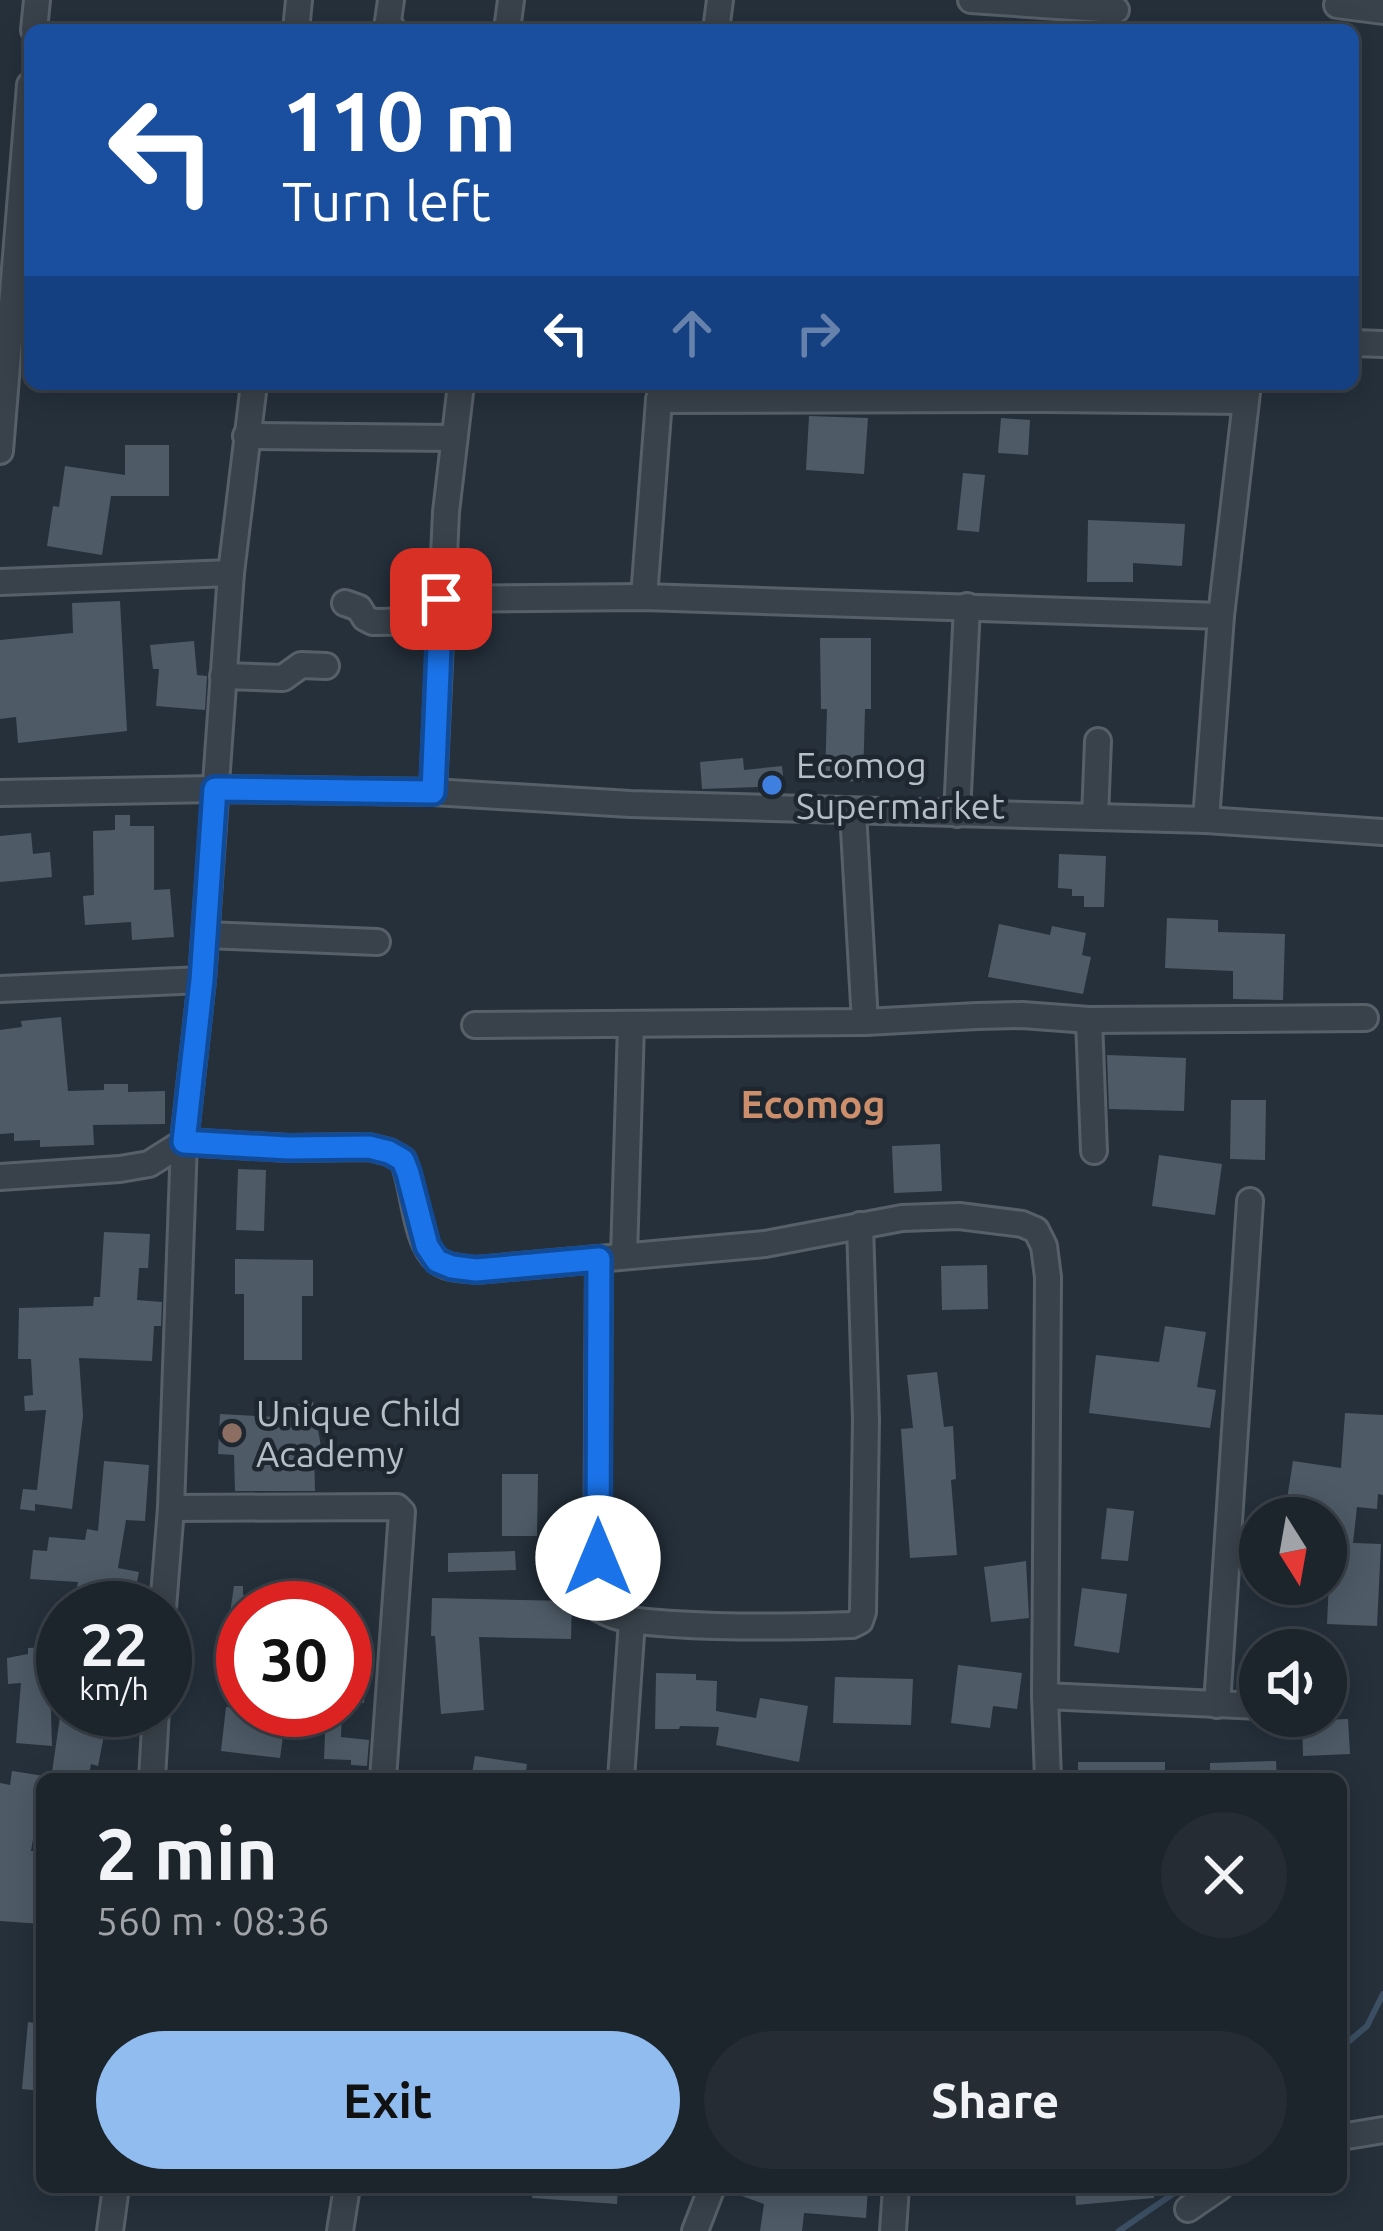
<!DOCTYPE html>
<html lang="en">
<head>
<meta charset="utf-8">
<style>
  body { margin:0; font-family:Ubuntu,sans-serif; background:#252c34; color:#f1f3f6; height:100vh; display:flex; flex-direction:column; font-size:45px; white-space:nowrap }
  * { box-sizing:border-box; margin:0 }
  p { font-size:39px; color:#a0a4a9 }
  .icon { flex:none; width:66px; height:66px; fill:none; stroke:currentColor; stroke-width:2; stroke-linecap:round; stroke-linejoin:round }
  .map { position:relative; flex:1; overflow:hidden }
  .sheet { position:absolute; left:36px; top:1773px; width:1311px; height:420px; display:flex; flex-direction:column; background:#1c242c; border-radius:18px; box-shadow:0 6px 30px #0003,0 0 0 3px #3a4148 }
  .sheet>* { flex:none }
  .banner { position:absolute; left:24px; top:24px; width:1335px; height:366px; border-radius:18px; box-shadow:0 6px 30px #0003,0 0 0 3px #3a4148; background:#1a4fa0; color:#fff; overflow:hidden }
  .needle { width:78px; rotate:169deg }
  .fabs { position:absolute; left:1239px; top:1497px; display:grid; gap:24px }
  .fabs a { display:grid; place-items:center; width:108px; height:108px; border-radius:50%; background:#1c242c; box-shadow:0 6px 30px #0003,0 0 0 3px #3a4148; font-size:60px }
  .speed { position:absolute; left:36px; top:1581px; display:flex; gap:24px; font-size:60px; font-weight:700; text-align:center }
  .speed>* { display:grid; place-content:center; width:156px; height:156px; border-radius:50%; background:#1c242c; box-shadow:0 6px 30px #0003,0 0 0 3px #3a4148; line-height:1 }
  .speed small { font-size:30px; font-weight:400 }
  .speed .limit { border:18px solid #d22; background:#fff; color:#111 }
  .pin { position:absolute; display:grid; place-items:center; width:102px; height:102px; color:#fff; margin:-51px; border-radius:24px; box-shadow:0 6px 18px #0006 }
  .me { position:absolute; width:132px; margin:-66px; rotate:0deg; stroke-linejoin:round; filter:drop-shadow(0 0 9px #0008) }
  .turn { display:flex; align-items:center; gap:42px; height:252px; padding:0 60px; font-size:54px }
  .turn .icon { width:156px; height:156px; stroke-width:2.5 }
  .turn b { display:block; font-size:84px; line-height:102px }
  .lanes { display:flex; align-items:center; height:114px; padding:0 60px; background:#0003; justify-content:center; gap:60px; direction:ltr }
  .lanes .off { opacity:.35 }
  .round { display:grid; place-items:center; flex:none; width:126px; height:126px; border-radius:63px; background:#252c34 }
  .overview { display:flex; align-items:center; justify-content:space-between; height:204px; padding:0 60px }
  h1 { font-size:72px; font-weight:700; line-height:90px }
  .button { display:flex; gap:24px; margin-top:auto; padding:24px 60px }
  .button a { flex:1; height:138px; border-radius:72px; background:#91bcef; color:#111; font-size:48px; font-weight:700; line-height:138px; text-align:center }
  .button a+a { background:#252c34; color:#f1f3f6 }
  .map>svg:first-child { display:block }
</style>
</head>
<body>
<div class="map">
<svg width="1383" height="2231" viewBox="0 0 1383 2231">
  <rect width="100%" height="100%" fill="#25303b"/>
  <g fill="none" stroke-linecap="round" stroke-linejoin="round">
    <g stroke="#3c4f63" stroke-width="6">
      <polyline points="1341,2048 1367,2026 1383,1994"/>
      <polyline points="1119,2231 1183,2187"/>
    </g>
  </g>
  <g fill="#4e5b67">
    <polygon points="809,416 868,418 864,474 806,470"/>
    <polygon points="1001,418 1030,420 1028,455 998,453"/>
    <polygon points="125,445 169,445 169,496 111,496 102,555 47,546 53,506 59,507 65,466 125,475"/>
    <polygon points="963,473 985,475 979,532 957,530"/>
    <polygon points="1088,520 1185,524 1182,566 1133,563 1133,582 1087,582"/>
    <polygon points="120,601 127,731 18,743 16,717 0,719 0,640 73,633 72,603"/>
    <polygon points="820,638 871,638 871,709 865,709 863,782 825,780 827,709 821,709"/>
    <polygon points="194,641 197,675 207,676 205,710 156,706 159,669 153,669 150,645"/>
    <polygon points="743,758 744,770 782,766 784,786 702,789 700,762"/>
    <polygon points="115,815 130,815 130,826 154,826 154,890 170,889 174,937 132,940 131,922 85,925 83,896 94,895 93,831 115,830"/>
    <polygon points="31,833 33,854 50,852 52,877 0,882 0,836"/>
    <polygon points="1059,854 1106,856 1104,907 1084,907 1084,896 1072,896 1072,889 1058,888"/>
    <polygon points="1167,918 1218,920 1218,932 1285,934 1283,1000 1233,999 1233,971 1165,968"/>
    <polygon points="999,924 1050,935 1052,926 1086,933 1082,955 1091,957 1083,994 988,977"/>
    <polygon points="61,1017 68,1091 104,1090 104,1084 128,1084 128,1092 165,1091 165,1124 93,1125 94,1145 40,1147 40,1140 14,1141 14,1133 0,1134 0,1030 22,1027 21,1021"/>
    <polygon points="1107,1055 1186,1058 1184,1111 1109,1109"/>
    <polygon points="1231,1100 1266,1100 1265,1160 1230,1159"/>
    <polygon points="940,1144 942,1191 894,1193 892,1146"/>
    <polygon points="1159,1155 1222,1164 1215,1215 1152,1206"/>
    <polygon points="238,1169 266,1170 264,1231 236,1230"/>
    <polygon points="104,1232 150,1234 148,1268 139,1268 137,1300 162,1302 161,1326 154,1326 152,1361 79,1358 83,1416 72,1509 35,1504 35,1511 20,1509 23,1489 37,1490 46,1410 25,1411 24,1396 33,1395 31,1359 18,1359 19,1308 93,1306 94,1297 100,1297"/>
    <polygon points="235,1259 313,1260 313,1296 302,1296 302,1360 244,1360 244,1294 235,1294"/>
    <polygon points="987,1265 988,1309 942,1310 941,1266"/>
    <polygon points="1165,1326 1206,1332 1197,1387 1216,1390 1210,1428 1089,1413 1096,1355 1159,1362"/>
    <polygon points="937,1372 944,1427 953,1426 956,1479 951,1480 957,1555 910,1558 901,1429 913,1428 907,1375"/>
    <polygon points="313,1402 322,1452 314,1453 315,1491 235,1491 234,1455 218,1454 220,1414 276,1417 274,1408"/>
    <polygon points="1345,1413 1383,1415 1383,1495 1378,1494 1377,1509 1357,1507 1353,1543 1381,1544 1377,1626 1327,1624 1332,1518 1284,1518 1293,1461 1341,1468"/>
    <polygon points="104,1461 149,1465 145,1521 126,1520 118,1568 139,1572 133,1603 76,1594 78,1582 30,1579 33,1550 47,1551 49,1537 85,1540 87,1529 98,1531"/>
    <polygon points="502,1474 538,1474 537,1536 502,1536"/>
    <polygon points="1107,1508 1134,1511 1128,1561 1101,1559"/>
    <polygon points="515,1551 516,1570 448,1572 448,1553"/>
    <polygon points="1026,1561 1029,1618 991,1622 984,1567"/>
    <polygon points="234,1586 243,1586 243,1595 274,1599 274,1608 243,1608 243,1635 227,1633"/>
    <polygon points="1082,1588 1127,1594 1119,1653 1074,1646"/>
    <polygon points="432,1598 572,1601 571,1639 479,1637 484,1710 441,1714 435,1636 431,1636"/>
    <polygon points="49,1647 52,1746 16,1743 21,1683 8,1684 7,1658 28,1654 28,1648"/>
    <polygon points="348,1654 368,1655 364,1703 345,1702"/>
    <polygon points="958,1665 1022,1673 1017,1709 993,1706 990,1728 951,1723"/>
    <polygon points="656,1673 696,1674 696,1680 717,1681 716,1711 756,1718 760,1698 808,1706 799,1762 716,1745 719,1727 680,1726 679,1729 655,1729"/>
    <polygon points="835,1677 913,1679 911,1725 833,1723"/>
    <polygon points="226,1707 286,1714 280,1758 221,1751"/>
    <polygon points="61,1710 109,1710 98,1766 91,1764 88,1779 51,1779"/>
    <polygon points="326,1710 342,1710 341,1737 369,1740 367,1766 351,1765 351,1760 324,1759"/>
    <polygon points="1348,1719 1350,1754 1303,1756 1302,1721"/>
    <polygon points="475,1756 527,1764 525,1779 471,1779"/>
    <polygon points="1276,1761 1277,1779 1210,1779 1210,1763"/>
    <rect x="1078" y="1762" width="87" height="17"/>
    <polygon points="12,1771 44,1776 31,1851 42,1851 42,1924 0,1921 0,1783 10,1785"/>
    <polygon points="28,2022 42,2024 42,2091 22,2089"/>
    <polygon points="533,2187 618,2187 617,2204 532,2198"/>
    <polygon points="728,2187 868,2187 866,2218 804,2213 802,2231 760,2231 764,2204 728,2191"/>
    <polygon points="1075,2187 1154,2187 1154,2198 1076,2205"/>
  </g>
  <g fill="none" stroke-linecap="round" stroke-linejoin="round">
    <g stroke="#576069" stroke-width="30">
      <g id="minor">
        <polyline points="391,0 388,21 393,30"/>
        <polyline points="971,0 1116,10"/>
        <polyline points="1337,5 1383,11"/>
        <polyline points="34,30 37,0"/>
        <polyline points="296,30 299,0"/>
        <polyline points="507,30 511,0"/>
        <polyline points="716,30 720,0"/>
        <polyline points="1353,343 1383,344"/>
        <polyline points="659,400 1046,399 1244,401"/>
        <polyline points="246,436 453,438"/>
        <polyline points="0,451 30,85"/>
        <polyline points="0,582 231,573"/>
        <polyline points="644,597 659,400 663,384"/>
        <polyline points="441,599 644,597 1221,616"/>
        <polyline points="345,603 359,608 365,618 373,622 440,621"/>
        <polyline points="223,676 283,678 301,665 326,666"/>
        <polyline points="433,792 446,512 461,384"/>
        <polyline points="0,793 215,789 433,792 630,804 1206,820 1383,832"/>
        <polyline points="853,812 865,1022"/>
        <polyline points="957,814 967,606"/>
        <polyline points="1095,817 1098,741"/>
        <polyline points="1206,820 1221,616 1248,384"/>
        <polyline points="205,935 377,942"/>
        <polyline points="0,989 202,980"/>
        <polyline points="1089,1020 1094,1151"/>
        <polyline points="475,1025 865,1022 977,1016 1022,1015 1089,1020 1365,1018"/>
        <path d="M0 1177 120 1169 149 1164 184 1142 288 1148 369 1147 389 1152 403 1160C415 1187 414 1242 438 1261 448 1269 464 1268 476 1270L765 1244 902 1218 959 1216 1022 1224 1036 1230 1044 1246 1048 1277 1045 1696 1048 1779"/>
        <polyline points="624,1256 631,1025"/>
        <path d="M599 1259 597 1601 600 1609C622 1622 648 1622 673 1624 733 1628 792 1627 852 1625L860 1621 863 1612 866 1420 860 1225"/>
        <polyline points="171,1508 397,1507 402,1512 383,1779"/>
        <polyline points="163,1608 171,1508 184,1142 202,980 231,573 254,384"/>
        <polyline points="1045,1696 1260,1706"/>
        <polyline points="1217,1705 1250,1201"/>
        <polyline points="152,1779 156,1710"/>
        <polyline points="621,1779 632,1621"/>
        <polyline points="1341,2137 1383,2130"/>
        <polyline points="1188,2209 1220,2187"/>
        <polyline points="110,2231 116,2187"/>
        <polyline points="340,2231 347,2187"/>
        <polyline points="695,2231 712,2187"/>
        <polyline points="893,2231 896,2187"/>
      </g>
    </g>
    <use href="#minor" stroke="#39424b" stroke-width="24"/>
  </g>
  <g fill="none" stroke-linecap="round" stroke-linejoin="round">
    <g stroke="#114b97" stroke-width="30">
      <polyline id="route" points="441,599 433,792 215,789 202,980 184,1142 288,1148 369,1147 389,1152 403,1160 408,1173 427,1246 437,1261 452,1267 476,1270 599,1259 598,1558"/>
    </g>
    <use href="#route" stroke="#1a73e8" stroke-width="21"/>
  </g>
  <circle fill="#3f7fe0" stroke="#1e2730" stroke-width="4.5" cx="772" cy="785" r="12"/>
  <circle fill="#8d6e63" stroke="#1e2730" stroke-width="4.5" cx="232" cy="1433" r="12"/>
  <g text-anchor="middle" dominant-baseline="central" stroke-width="9" stroke-linejoin="round" paint-order="stroke">
    <g font-size="36" fill="#b5bdc7" stroke="#1e2730" text-anchor="start">
      <text x="796" y="764">Ecomog<tspan x="796" dy="41">Supermarket</tspan></text>
      <text x="256" y="1412">Unique Child<tspan x="256" dy="41">Academy</tspan></text>
    </g>
    <g font-size="39" font-weight="bold" fill="#cc8e6b" stroke="#1e2730">
      <text x="813" y="1103">Ecomog</text>
    </g>
  </g>
</svg>
<div class="fabs">
<a><svg class="needle" viewBox="-14 -14 28 28"><path d="M0-13l5 13h-10z" fill="#e53935"/><path d="M0 13l5-13h-10z" fill="#a0a4a9"/></svg></a>
<a><svg class="icon" aria-label="sound" viewBox="0 0 24 24"><path d="M4 9h4l5-4v14l-5-4H4zM17 9q2 3 0 6"/></svg></a>
</div>
<div class="speed"><div>22<small>km/h</small></div><div class="limit">30</div></div>
<div class="pin" style="left:441px;top:599px;background:#d93025"><svg class="icon" aria-label="arrive" viewBox="0 0 24 24"><path d="M6 21V4h12l-3 4 3 4H6"/></svg></div>
<svg class="me" style="left:598px;top:1558px" viewBox="-20 -20 40 40"><circle r="19" fill="#fff"/><path d="M0-13L10 11 0 6-10 11z" fill="#1a73e8"/></svg>
<div class="banner">
<div class="turn"><svg class="icon" aria-label="left" viewBox="0 0 24 24"><path d="M17 20v-9H6M10 6l-5 5 5 5"/></svg><div><b>110 m</b>Turn left</div></div>
<div class="lanes"><svg class="icon" aria-label="left" viewBox="0 0 24 24"><path d="M17 20v-9H6M10 6l-5 5 5 5"/></svg><svg class="icon off" aria-label="ahead" viewBox="0 0 24 24"><path d="M12 20V5M6 11l6-6 6 6"/></svg><svg class="icon off" aria-label="right" viewBox="0 0 24 24"><path d="M7 20v-9h11M14 6l5 5-5 5"/></svg></div>
</div>
<section class="sheet">
<div class="overview"><div><h1>2 min</h1><p>560 m · 08:36</p></div><a class="round"><svg class="icon" aria-label="close" viewBox="0 0 24 24"><path d="M6 6l12 12M18 6L6 18"/></svg></a></div>
<div class="button"><a>Exit</a><a>Share</a></div>
</section>
</div>
</body>
</html>
